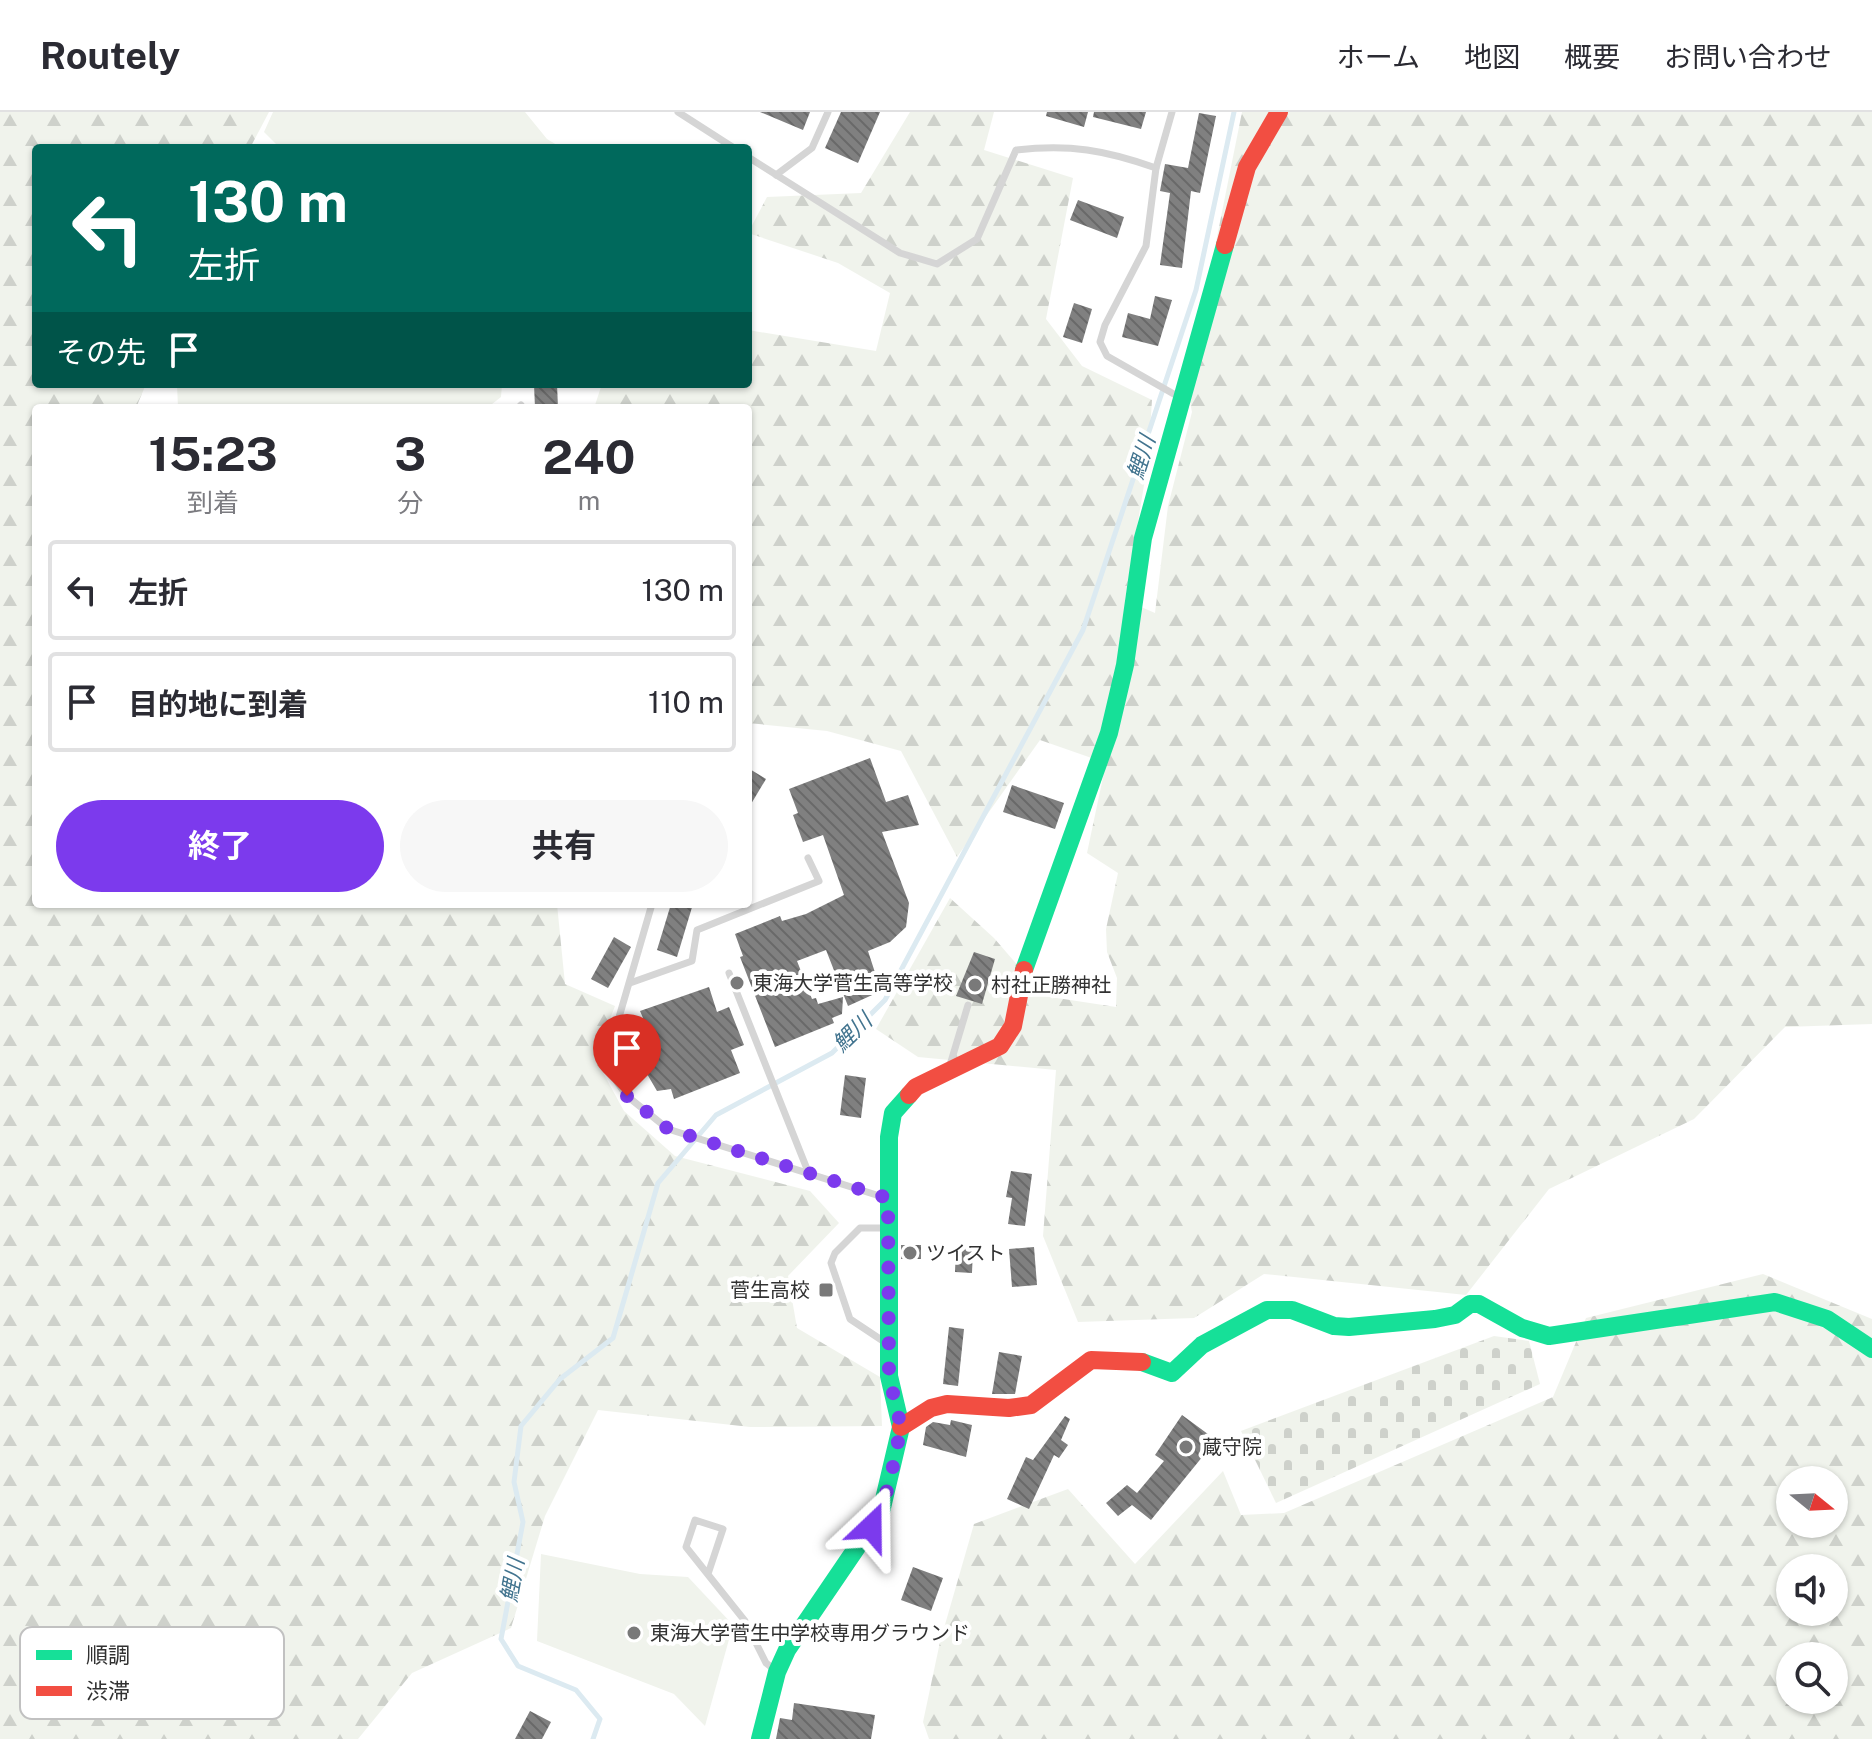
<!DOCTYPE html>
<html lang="ja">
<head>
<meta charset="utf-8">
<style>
  body { margin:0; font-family:"Public Sans","Noto Sans JP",sans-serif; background:#f7f7f7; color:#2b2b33; height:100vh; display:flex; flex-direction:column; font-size:30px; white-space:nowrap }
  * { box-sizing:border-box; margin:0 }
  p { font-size:26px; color:#7c7c81 }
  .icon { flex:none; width:44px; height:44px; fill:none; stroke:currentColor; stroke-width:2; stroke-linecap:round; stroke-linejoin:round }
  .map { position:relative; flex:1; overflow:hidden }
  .side { position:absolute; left:32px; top:292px; width:720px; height:504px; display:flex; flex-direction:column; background:#fff; border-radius:8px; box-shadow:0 2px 6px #0004 }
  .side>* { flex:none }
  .banner { position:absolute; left:32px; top:32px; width:720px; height:244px; border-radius:8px; box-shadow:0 2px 6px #0004; background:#00695c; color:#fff; overflow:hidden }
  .needle { width:52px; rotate:108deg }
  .controls { position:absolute; left:1776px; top:1354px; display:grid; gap:16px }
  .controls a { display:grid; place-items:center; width:72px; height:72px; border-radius:50%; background:#fff; box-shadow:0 2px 6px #0004; font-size:40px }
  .pin { position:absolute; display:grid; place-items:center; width:68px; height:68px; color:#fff; margin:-82px -34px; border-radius:50% 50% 50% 0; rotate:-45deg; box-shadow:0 0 8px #0007 }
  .pin .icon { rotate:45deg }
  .me { position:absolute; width:88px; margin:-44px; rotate:23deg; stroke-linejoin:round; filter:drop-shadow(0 0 6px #0008) }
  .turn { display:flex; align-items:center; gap:28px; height:168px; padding:0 24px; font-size:36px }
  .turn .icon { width:104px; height:104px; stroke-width:2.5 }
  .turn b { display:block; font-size:56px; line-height:68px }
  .then { display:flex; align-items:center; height:76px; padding:0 24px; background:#0003; gap:16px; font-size:30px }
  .eta { display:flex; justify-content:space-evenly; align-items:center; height:136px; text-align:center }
  .eta b { font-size:48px; font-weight:700; line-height:56px }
  .primary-button { display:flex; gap:16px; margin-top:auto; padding:16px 24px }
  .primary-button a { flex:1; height:92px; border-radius:48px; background:#7c3aed; color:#fff; font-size:32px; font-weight:700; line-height:92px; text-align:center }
  .primary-button a+a { background:#f7f7f7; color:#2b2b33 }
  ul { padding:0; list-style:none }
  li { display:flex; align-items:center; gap:24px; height:100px; margin:0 16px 12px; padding:0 8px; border:4px solid #e1e1e2; border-radius:8px }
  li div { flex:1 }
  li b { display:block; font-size:30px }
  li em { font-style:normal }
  header { display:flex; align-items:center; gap:48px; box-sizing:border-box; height:112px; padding:0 40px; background:#fff; border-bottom:2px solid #e1e1e2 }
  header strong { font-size:38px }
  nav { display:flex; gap:44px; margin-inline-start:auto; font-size:28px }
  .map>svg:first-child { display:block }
</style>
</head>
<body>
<header>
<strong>Routely</strong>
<nav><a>ホーム</a><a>地図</a><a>概要</a><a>お問い合わせ</a></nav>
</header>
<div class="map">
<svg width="1872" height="1627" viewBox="0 0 1872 1627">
  <defs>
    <pattern id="forest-firs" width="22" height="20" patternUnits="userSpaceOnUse" patternTransform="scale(2)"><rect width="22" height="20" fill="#f0f3ec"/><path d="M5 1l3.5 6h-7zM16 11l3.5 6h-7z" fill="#ced1cb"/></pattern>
    <pattern id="cemetery-stones" width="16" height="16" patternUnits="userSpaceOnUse" patternTransform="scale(2)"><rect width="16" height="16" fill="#f0f3ec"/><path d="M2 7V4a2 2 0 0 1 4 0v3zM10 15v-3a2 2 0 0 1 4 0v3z" fill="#ced1cb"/></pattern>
    <pattern id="building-back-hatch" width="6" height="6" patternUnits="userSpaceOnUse" patternTransform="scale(2)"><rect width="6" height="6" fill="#808080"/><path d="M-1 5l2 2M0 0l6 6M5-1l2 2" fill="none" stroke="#696969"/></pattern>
  </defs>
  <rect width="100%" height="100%" fill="#fff"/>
  <g fill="url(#forest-firs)" fill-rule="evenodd">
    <polygon points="0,0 269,0 250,36 36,36 36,272 146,272 136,296 36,296 36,792 557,792 565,872 615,894 595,946 624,999 675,1044 810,1079 839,1111 788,1164 797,1216 880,1265 882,1314 750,1315 598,1298 545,1404 511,1516 412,1561 358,1627 0,1627"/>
    <polygon points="910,0 994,0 984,38 1073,66 1046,207 1082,254 1152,288 1148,349 1125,488 1155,501 1168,394 1192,300 1187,275 1242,0 1872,0 1872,912 1785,915 1694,1007 1549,1077 1466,1183 1264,1162 1194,1206 1078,1210 1043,1124 1056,958 918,945 876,917 950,786 994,826 1044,884 1116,895 1117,866 1107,840 1106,817 1118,761 1087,741 1106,651 1040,628 957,745 901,639 827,619 748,611 748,296 594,296 602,272 748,272 748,218 876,239 890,181 838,151 748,121 767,85 861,81"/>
    <path d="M1763 1162 1872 1207V1627H929L923 1610 940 1530 974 1412 1068 1377 1135 1452 1223 1359 1241 1403 1284 1401 1553 1285 1586 1206ZM1790 1368H1834V1412H1790ZM1790 1456H1834V1500H1790ZM1790 1544H1834V1588H1790Z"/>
  </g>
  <polygon fill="url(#cemetery-stones)" points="1494,1224 1529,1229 1540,1272 1276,1391 1241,1319"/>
  <g fill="#f0f3ec">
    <polygon points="273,0 525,0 547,27 562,36 280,36 264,20"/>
    <polygon points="177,272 502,272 501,285 487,296 178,296"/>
    <polygon points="541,1442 640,1462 688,1465 733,1513 705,1614 674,1582 537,1529"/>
  </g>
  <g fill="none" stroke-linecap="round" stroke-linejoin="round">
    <polyline stroke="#dceaf1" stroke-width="5" points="593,1627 600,1607 576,1578 518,1554 501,1527 523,1410 514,1370 521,1314 560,1267 613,1226 658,1071 716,1003 832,941 885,888 1083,518 1196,178 1234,0"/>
  </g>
  <g fill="url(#building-back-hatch)">
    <polygon points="760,0 810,0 803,18"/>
    <polygon points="841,0 880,0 858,51 825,36"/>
    <polygon points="1047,0 1088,0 1084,15 1046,4"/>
    <polygon points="1094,0 1146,0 1141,17 1093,5"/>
    <polygon points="1199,1 1216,4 1200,81 1191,79 1182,156 1160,153 1170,81 1160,79 1165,52 1188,56"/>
    <polygon points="1078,88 1124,105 1117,126 1070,108"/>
    <polygon points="1155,184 1172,188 1158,234 1122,225 1128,201 1150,207"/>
    <polygon points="1074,191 1092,197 1082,231 1063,225"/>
    <polygon points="534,272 557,272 558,296 535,296"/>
    <polygon points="870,646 886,690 908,683 919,713 882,720 909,791 906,815 890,830 868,839 881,879 848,894 826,838 797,849 812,887 816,886 818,892 843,885 842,902 832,906 834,911 775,935 740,845 743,844 735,822 780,804 782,809 806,802 844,783 823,723 803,730 793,703 798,701 789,677"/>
    <polygon points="748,656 766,667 748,697"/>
    <polygon points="1012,673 1064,691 1055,717 1003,700"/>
    <polygon points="671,792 693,792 677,845 657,838"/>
    <polygon points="614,825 631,835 608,876 591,867"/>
    <polygon points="974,840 995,847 982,892 956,884"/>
    <polygon points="709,875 717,900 729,895 744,933 731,938 740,961 674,987 671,977 657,979 640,950 637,919 646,913 640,899"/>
    <polygon points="845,963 866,966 861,1006 840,1003"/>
    <polygon points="1011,1059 1032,1062 1025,1114 1008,1112 1012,1086 1006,1085"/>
    <rect x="901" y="1133" width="20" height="14"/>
    <polygon points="956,1134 973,1135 972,1161 955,1160"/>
    <polygon points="1034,1135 1037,1173 1012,1175 1009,1137"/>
    <polygon points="949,1215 964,1217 958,1274 943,1272"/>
    <polygon points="999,1240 1022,1244 1015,1282 992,1282"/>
    <polygon points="1182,1303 1216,1328 1151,1408 1132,1393 1118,1404 1106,1391 1127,1373 1137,1381 1164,1349 1155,1343"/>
    <polygon points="1065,1304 1070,1307 1061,1328 1068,1333 1059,1346 1054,1343 1029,1397 1007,1387 1026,1345 1033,1348"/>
    <polygon points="951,1308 972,1313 966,1345 923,1333 926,1315 933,1310 950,1313"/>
    <polygon points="913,1455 943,1466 931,1499 901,1488"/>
    <polygon points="794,1591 875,1603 871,1627 776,1627 780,1606 792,1608"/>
    <polygon points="530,1599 551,1610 542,1627 515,1627"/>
  </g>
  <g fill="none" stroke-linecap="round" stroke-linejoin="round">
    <g stroke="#d5d5d5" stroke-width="7">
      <polyline points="678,0 734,36"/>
      <polyline points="1172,0 1156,56 1146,134 1105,213 1100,230 1107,244 1179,285"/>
      <path d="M748 45 900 141 937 152 977 127 1016 38C1070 32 1105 38 1156 56"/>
      <polyline points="776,63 812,36 828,0"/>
      <polyline points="518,296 521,293"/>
      <polyline points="652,792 608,943 615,967 627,984 668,1017 886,1086"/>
      <polyline points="729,861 809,1062"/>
      <polyline points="630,871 692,849 697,818 819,769 808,746"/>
      <polyline points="950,953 968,893"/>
      <polyline points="883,1229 850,1207 831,1151 835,1141 860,1116 887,1116"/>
      <polyline points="708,1462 723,1417 695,1408 686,1435 745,1509 766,1551 775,1558"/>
    </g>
    <g stroke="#16e098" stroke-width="18">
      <polyline points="1024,858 1109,621 1125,553 1143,426 1225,133"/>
      <polyline points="1142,1250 1172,1261 1202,1233 1267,1198 1292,1198 1334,1214 1349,1215 1435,1207 1455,1203 1470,1192 1479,1192 1522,1216 1549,1224 1775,1190 1827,1207 1872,1237"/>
      <polyline points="760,1627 777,1560 787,1538 881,1400 901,1315 889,1264 889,1025 893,1001 909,983"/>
    </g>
    <g stroke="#f24e42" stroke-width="18">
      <polyline points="1225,133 1247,55 1279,0"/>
      <polyline points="909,983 916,975 1000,934 1013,914 1024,858"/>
      <polyline points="901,1315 931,1296 947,1292 1009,1296 1031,1293 1091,1248 1142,1250"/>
    </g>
  </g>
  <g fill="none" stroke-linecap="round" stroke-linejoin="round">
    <polyline stroke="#7c3aed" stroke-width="14" stroke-dasharray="0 25.2" points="627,984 668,1017 888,1086 889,1264 901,1315 891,1364 881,1400 871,1415"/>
  </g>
  <g fill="#797979" stroke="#fff" stroke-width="3">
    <circle cx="737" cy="871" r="8"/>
    <circle cx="975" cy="873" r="8"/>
    <circle cx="910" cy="1141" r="8"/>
    <rect x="818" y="1170" width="16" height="16" rx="4"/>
    <circle cx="1186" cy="1335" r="8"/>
    <circle cx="634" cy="1521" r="8"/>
  </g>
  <g text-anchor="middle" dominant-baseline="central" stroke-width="8" stroke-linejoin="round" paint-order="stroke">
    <g font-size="20" fill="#313131" stroke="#fff" text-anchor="start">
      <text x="753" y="871">東海大学菅生高等学校</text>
      <text x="991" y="873">村社正勝神社</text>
      <text x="926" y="1141">ツイスト</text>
      <text x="810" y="1178" text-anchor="end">菅生高校</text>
      <text x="1202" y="1335">蔵守院</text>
      <text x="650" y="1521">東海大学菅生中学校専用グラウンド</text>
    </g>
    <g font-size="22" font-style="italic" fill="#42748f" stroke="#fff">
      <text transform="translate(1141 345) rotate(-72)">鯉川</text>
      <text transform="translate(852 920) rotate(-44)">鯉川</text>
      <text transform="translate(512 1468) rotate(-80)">鯉川</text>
    </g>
  </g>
  <rect x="20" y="1515" width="264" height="92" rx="12" fill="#fff" stroke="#c1c1c1" stroke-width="2"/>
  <rect x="36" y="1538" width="36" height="10" fill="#16e098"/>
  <rect x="36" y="1574" width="36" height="10" fill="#f24e42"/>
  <g font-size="22" fill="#313131">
    <text x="86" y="1551">順調</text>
    <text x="86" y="1587">渋滞</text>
  </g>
</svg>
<div class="controls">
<a><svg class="needle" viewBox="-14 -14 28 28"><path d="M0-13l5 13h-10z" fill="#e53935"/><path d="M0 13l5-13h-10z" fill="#7c7c81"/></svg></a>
<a><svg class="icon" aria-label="sound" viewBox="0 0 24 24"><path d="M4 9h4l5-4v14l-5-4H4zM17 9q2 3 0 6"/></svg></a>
<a><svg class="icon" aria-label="search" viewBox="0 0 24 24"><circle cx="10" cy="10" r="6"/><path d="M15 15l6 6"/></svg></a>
</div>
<div class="pin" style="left:627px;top:984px;background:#d93025"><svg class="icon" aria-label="arrive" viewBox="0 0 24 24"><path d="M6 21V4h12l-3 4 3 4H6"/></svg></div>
<svg class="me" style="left:871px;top:1415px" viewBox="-20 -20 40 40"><path d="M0-17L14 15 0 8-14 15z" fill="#7c3aed" stroke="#fff" stroke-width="4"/></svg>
<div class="banner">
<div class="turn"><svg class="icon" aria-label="left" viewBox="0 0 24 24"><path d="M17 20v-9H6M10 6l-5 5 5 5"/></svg><div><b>130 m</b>左折</div></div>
<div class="then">その先<svg class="icon" aria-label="arrive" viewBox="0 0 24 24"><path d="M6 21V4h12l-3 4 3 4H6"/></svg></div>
</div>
<section class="side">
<div class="eta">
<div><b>15:23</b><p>到着</p></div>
<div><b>3</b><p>分</p></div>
<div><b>240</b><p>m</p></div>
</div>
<ul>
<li><svg class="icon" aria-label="left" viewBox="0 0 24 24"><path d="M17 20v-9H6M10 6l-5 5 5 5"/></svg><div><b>左折</b></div><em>130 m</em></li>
<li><svg class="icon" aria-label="arrive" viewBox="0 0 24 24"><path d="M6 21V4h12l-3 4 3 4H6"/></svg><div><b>目的地に到着</b></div><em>110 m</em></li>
</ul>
<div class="primary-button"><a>終了</a><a>共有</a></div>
</section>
</div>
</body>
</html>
